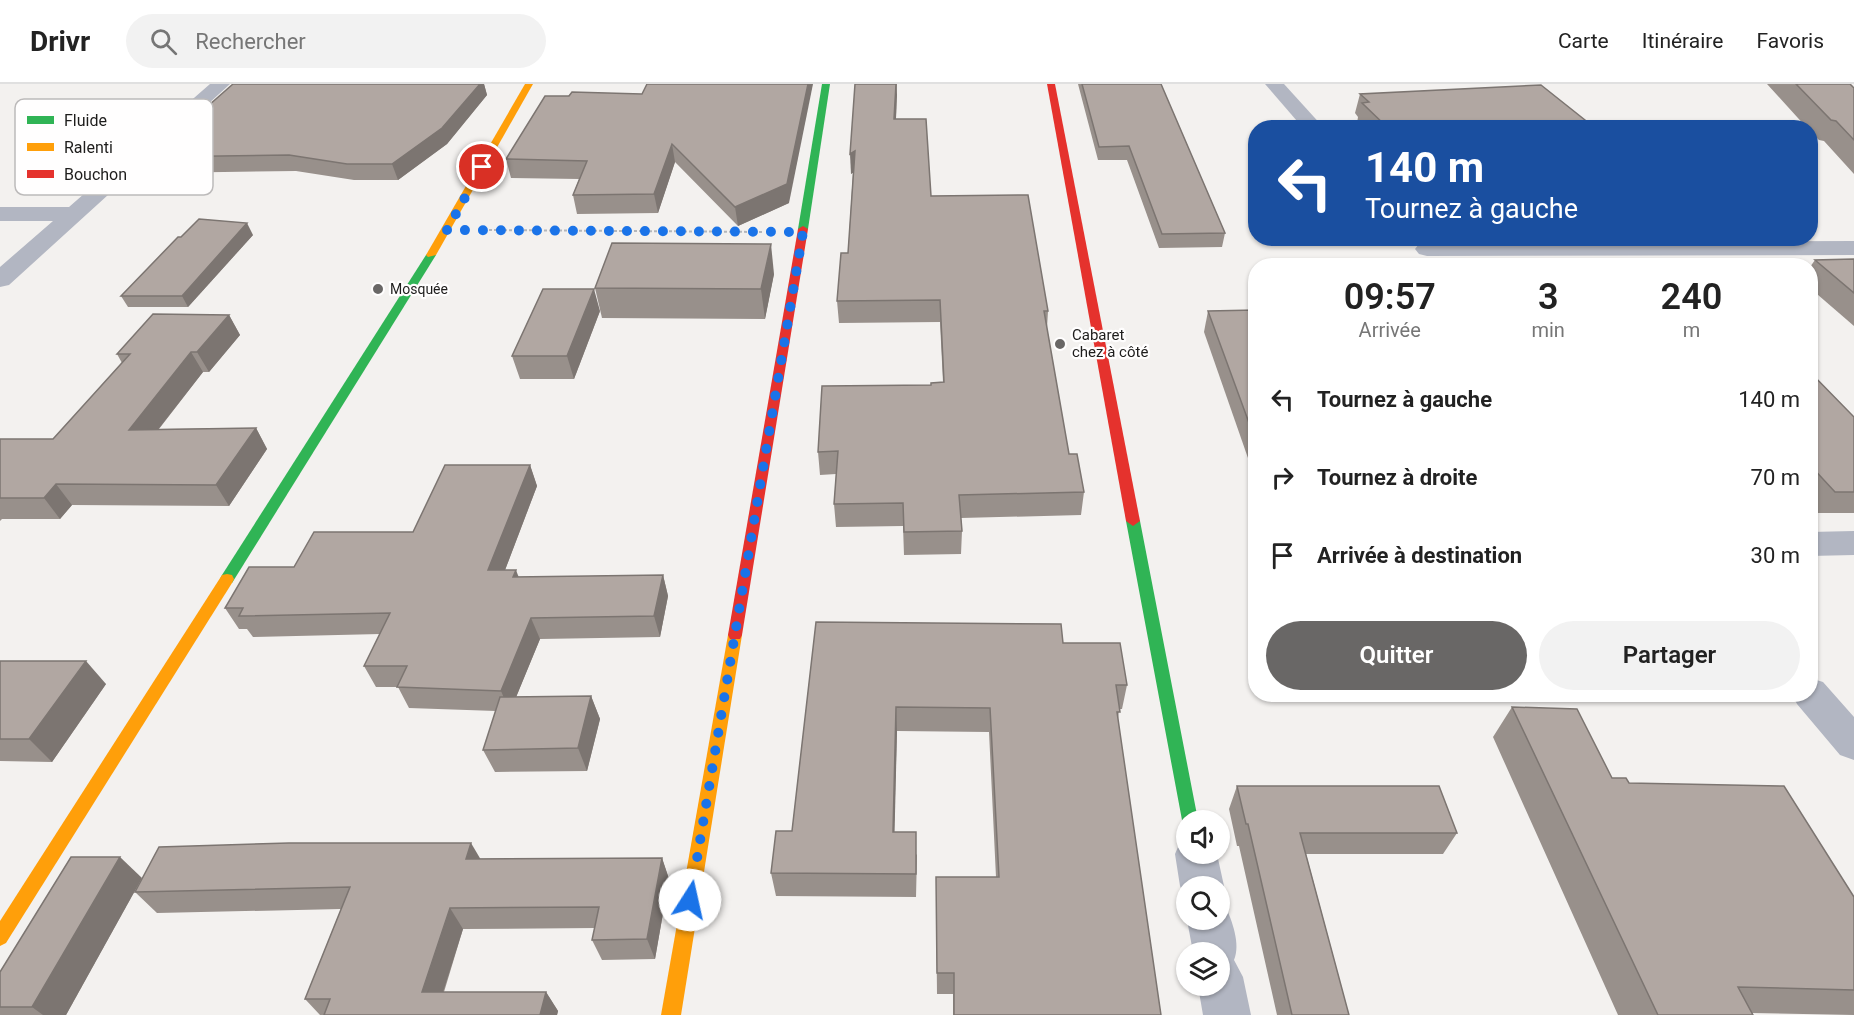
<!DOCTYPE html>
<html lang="fr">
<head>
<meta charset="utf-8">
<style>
  body { margin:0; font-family:Roboto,sans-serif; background:#f2f2f2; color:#222; height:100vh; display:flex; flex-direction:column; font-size:22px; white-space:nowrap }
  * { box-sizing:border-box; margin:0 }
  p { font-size:20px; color:#767676 }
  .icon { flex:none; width:33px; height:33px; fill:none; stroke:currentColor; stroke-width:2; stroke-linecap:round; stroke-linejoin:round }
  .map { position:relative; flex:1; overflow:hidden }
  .panel { position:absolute; left:1248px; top:174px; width:570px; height:444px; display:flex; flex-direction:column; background:#fff; border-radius:24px; box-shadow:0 2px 4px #0004 }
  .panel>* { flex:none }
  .hud { position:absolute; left:1248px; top:36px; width:570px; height:126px; border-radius:24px; box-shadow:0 2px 4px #0004; background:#1a4fa0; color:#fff; overflow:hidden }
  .buttons { position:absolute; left:1176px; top:726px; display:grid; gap:12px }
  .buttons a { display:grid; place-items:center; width:54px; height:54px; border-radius:50%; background:#fff; box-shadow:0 2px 4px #0004; font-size:30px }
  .pin { position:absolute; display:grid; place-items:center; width:51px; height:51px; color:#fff; margin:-26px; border:3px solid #fff; border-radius:50%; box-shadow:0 2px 6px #0007 }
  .me { position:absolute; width:66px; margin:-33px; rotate:10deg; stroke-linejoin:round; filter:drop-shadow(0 0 4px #0008) }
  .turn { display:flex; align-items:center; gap:21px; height:126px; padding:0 18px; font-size:27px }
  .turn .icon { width:78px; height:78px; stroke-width:2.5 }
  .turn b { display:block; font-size:42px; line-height:51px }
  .eta { display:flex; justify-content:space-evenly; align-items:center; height:102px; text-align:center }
  .eta b { font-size:36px; font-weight:600; line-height:42px }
  .primary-button { display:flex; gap:12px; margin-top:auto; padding:12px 18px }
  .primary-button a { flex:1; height:69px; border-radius:36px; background:#696766; color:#fff; font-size:24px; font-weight:600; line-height:69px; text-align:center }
  .primary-button a+a { background:#f2f2f2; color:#222 }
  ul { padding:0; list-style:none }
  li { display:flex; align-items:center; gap:18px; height:78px; padding:0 18px }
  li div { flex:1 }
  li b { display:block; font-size:22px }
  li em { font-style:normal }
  header { display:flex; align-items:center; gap:36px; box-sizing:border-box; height:84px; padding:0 30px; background:#fff; border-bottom:2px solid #e0e0e0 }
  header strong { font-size:28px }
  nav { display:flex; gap:33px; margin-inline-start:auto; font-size:21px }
  .search { width:420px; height:54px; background:#f2f2f2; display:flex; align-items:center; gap:15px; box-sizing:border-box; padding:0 21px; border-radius:33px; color:#767676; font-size:22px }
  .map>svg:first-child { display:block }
</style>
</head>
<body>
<header>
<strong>Drivr</strong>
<div class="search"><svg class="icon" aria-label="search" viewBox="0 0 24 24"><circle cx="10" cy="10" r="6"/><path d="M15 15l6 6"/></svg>Rechercher</div>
<nav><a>Carte</a><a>Itinéraire</a><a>Favoris</a></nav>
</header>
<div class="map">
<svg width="1854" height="931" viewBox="0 0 1854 931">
  <rect width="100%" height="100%" fill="#f3f1ef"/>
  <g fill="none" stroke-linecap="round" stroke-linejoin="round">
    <polyline stroke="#b3b6bb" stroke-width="2" stroke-dasharray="3 2" stroke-linecap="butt" points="489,146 764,148"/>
    <g fill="#b2b6c2" fill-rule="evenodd">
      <polygon points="210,0 230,0 9,201 0,203 0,183 53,137 0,137 0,123 69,123"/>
      <polygon points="1265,0 1284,0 1324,44 1303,44"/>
      <polygon points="1854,157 1854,171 1427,172 1419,170 1415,165 1419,160 1427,158"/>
      <polygon points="1854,447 1854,471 1810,472 1810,448"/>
      <polygon points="1810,594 1823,598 1854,633 1854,676 1840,671 1797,620 1792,610 1810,610"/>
      <polygon points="1186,754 1186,770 1217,770 1224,802 1220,811 1220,802 1186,802 1186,816 1180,802 1175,770 1181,756"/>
      <path d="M1220 819 1225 821C1232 837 1241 860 1234 876L1243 893 1251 931H1203L1198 902H1220V868H1193L1187 836H1220Z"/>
    </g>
    <g fill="#30b455" fill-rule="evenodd">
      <polygon points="822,0 830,0 808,145 803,148 798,145"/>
      <polygon points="431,168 436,171 232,499 222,499 220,495 222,491 426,171"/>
      <polygon points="1133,432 1140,437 1198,736 1186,736 1186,742 1182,736 1126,437"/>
    </g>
    <g fill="#ff9f0a" fill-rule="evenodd">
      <polygon points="525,0 533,0 436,171 428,173 426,171"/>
      <polygon points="227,490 232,491 234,495 232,499 6,859 0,862 0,837 222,491"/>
      <polygon points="735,545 740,547 742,551 681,931 661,931 728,551 730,547"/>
    </g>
    <g fill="#e5322d" fill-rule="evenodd">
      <polygon points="1047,0 1055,0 1140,437 1133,442 1126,437"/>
      <polygon points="803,142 808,145 742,551 740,555 730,555 728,551 798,145"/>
    </g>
  </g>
  <g fill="#98908b">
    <polygon points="233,0 484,0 487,11 447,60 398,96 354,96 296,87 158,89 150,73"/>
    <polygon points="855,0 897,0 896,35 931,112 1048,227 1047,244 1069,370 1084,408 1081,431 961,434 962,447 961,470 904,471 903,442 836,443 834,420 836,390 820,391 818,368 931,301 943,298 940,238 839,239 837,217 848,169 853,88 851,90"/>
    <polygon points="1078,0 1161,0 1225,149 1222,163 1159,164 1127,76 1098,76"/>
    <polygon points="1767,0 1850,0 1854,4 1854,90 1824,57 1819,56 1810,47 1810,44 1807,44"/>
    <polygon points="572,8 789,119 738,142 675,78 658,129 577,130 573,111 579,95 511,94 506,75"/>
    <polygon points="1360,10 1595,44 1362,44 1357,39 1358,33 1355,29"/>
    <polygon points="253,151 188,223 128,223 121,212 181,153"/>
    <polygon points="1854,175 1854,242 1810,204 1810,183 1815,176"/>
    <polygon points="774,190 765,235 602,234 595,204"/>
    <polygon points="1256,226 1256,397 1204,248 1208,227"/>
    <polygon points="600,227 574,295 520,295 512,272"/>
    <polygon points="229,231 240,251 209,288 203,288 159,345 256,344 267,365 229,422 72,421 60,435 2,435 0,437 0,355 53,355 122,279 117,270"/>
    <polygon points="1810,288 1854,333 1854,429 1818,429 1810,420"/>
    <polygon points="530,381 537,402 505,486 518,493 663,491 668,512 660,553 540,555 516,613 591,612 600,635 587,687 495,688 483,666 496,627 409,624 398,603 376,603 364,582 380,550 253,553 247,545 239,545 225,524 294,483 413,448"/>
    <polygon points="816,538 1063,559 1127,601 1122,625 1119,625 1118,636 1161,931 953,931 953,910 937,910 936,816 996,793 989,648 897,647 894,748 917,771 916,813 776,812 771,789 792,747"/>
    <polygon points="0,577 106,600 52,678 0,677"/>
    <polygon points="1512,623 1612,694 1629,699 1854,813 1854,931 1752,929 1753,931 1618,931 1493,653"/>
    <polygon points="1237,702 1457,749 1443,770 1306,770 1349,931 1277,931 1239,762 1237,762 1229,725"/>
    <polygon points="662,774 669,795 655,875 602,876 592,856 595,844 463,845 444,908 546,908 558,927 557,931 320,931 305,915 341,825 157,829 135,808 481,775"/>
    <polygon points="142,794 66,931 0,931 0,888"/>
  </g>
  <g fill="#7c7571">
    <polygon points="480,0 484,0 487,11 447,60 398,96 392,80"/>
    <polygon points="808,0 813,0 789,119 738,142 735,123"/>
    <polygon points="896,0 897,11 895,55 894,35"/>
    <polygon points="672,60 675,78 658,129 654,110"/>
    <polygon points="855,67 856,87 851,90 850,70"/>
    <polygon points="247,139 253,151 188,223 182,212"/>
    <polygon points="771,160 774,190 765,235 761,205"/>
    <polygon points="594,205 600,227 574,295 567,272"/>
    <polygon points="229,231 240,251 209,288 197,268"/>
    <polygon points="191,268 203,288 142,366 129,346"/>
    <polygon points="256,344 267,365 229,422 216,401"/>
    <polygon points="530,381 537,402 497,507 488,486"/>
    <polygon points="56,400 72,421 60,435 44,414"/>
    <polygon points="516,486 524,507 513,493"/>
    <polygon points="663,491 668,512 660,553 654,532"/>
    <polygon points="531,534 540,555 510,628 501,607"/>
    <polygon points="86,577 106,600 52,678 29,655"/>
    <polygon points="591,612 600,635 587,687 578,664"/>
    <polygon points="896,623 897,647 894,771 893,748"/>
    <polygon points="471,759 484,781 466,775"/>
    <polygon points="120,773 142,794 66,931 43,931 32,923"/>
    <polygon points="662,774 669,795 655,875 647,855"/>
    <polygon points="450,824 463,845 437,927 422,908"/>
    <polygon points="546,908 558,927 557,931 540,931"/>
  </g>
  <g fill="#b1a7a2" stroke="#7c7571" stroke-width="1.5">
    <polygon points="233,0 480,0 442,44 392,80 347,80 289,71 150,73"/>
    <polygon points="647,0 808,0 787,100 735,123 672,60 654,110 573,111 587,77 506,75 545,12 569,12 572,8 642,10"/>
    <polygon points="855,0 896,0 894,35 926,35 931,112 1028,111 1048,227 1044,227 1069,370 1077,370 1084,408 959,411 962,447 904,448 903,419 834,420 838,367 818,368 822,302 931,301 931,299 944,298 940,216 837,217 841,169 848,169 855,67 850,70"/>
    <polygon points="1082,0 1161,0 1225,149 1162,150 1129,62 1099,63"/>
    <polygon points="1796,0 1850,0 1854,4 1854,56 1836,37 1831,36"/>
    <polygon points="1541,1 1595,44 1388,44 1362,19 1369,18 1360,10"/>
    <polygon points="199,135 247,139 182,212 121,212 178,153 181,153"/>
    <polygon points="612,159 771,160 761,205 595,204"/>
    <polygon points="1854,175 1854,209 1815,176"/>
    <polygon points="543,205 594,205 567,272 512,272"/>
    <polygon points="1256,226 1256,358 1208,227"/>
    <polygon points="153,230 229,231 197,268 191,268 129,346 256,344 216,401 56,400 44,414 0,414 0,355 53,355 130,270 117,270"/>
    <polygon points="1810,288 1854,333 1854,408 1835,408 1810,381"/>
    <polygon points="445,381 530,381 488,486 516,486 513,493 663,491 654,532 531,534 501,607 397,603 407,582 364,582 390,529 239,532 243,524 225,524 249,483 294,483 314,448 413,448"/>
    <polygon points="816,538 1061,540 1063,559 1120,559 1127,601 1116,601 1120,628 1117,628 1161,931 954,931 954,889 937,889 936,793 999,793 990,624 896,623 893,748 916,748 916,790 771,789 776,747 792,747"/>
    <polygon points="0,577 86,577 29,655 0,655"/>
    <polygon points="591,612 578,664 483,666 500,613"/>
    <polygon points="1512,623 1577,625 1612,694 1626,694 1629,699 1784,702 1854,813 1854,906 1738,903 1753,931 1658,931"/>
    <polygon points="1237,702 1439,702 1457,749 1300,749 1349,931 1292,931 1248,740 1246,740"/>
    <polygon points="289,759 471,759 466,775 662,774 647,855 592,856 599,823 450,824 422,908 546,908 540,931 324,931 330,915 305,915 350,803 135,808 159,763"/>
    <polygon points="71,773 120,773 32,923 0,923 0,888"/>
  </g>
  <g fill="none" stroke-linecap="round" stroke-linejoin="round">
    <polyline stroke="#1a73e8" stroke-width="10" stroke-dasharray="0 18" points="482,83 447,146 803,148 690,816"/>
  </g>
  <g fill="#696766" stroke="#fffefe" stroke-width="2">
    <circle cx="378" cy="205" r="6"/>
    <circle cx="1060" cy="260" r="6"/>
  </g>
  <g text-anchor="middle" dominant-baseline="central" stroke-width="4.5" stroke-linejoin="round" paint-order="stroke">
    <g font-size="14" fill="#1e1d1c" stroke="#fffefe" text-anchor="start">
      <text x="390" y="205">Mosquée</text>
    </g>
    <g font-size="15" fill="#1e1d1c" stroke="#fffefe" text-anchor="start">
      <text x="1072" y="251">Cabaret<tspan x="1072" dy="17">chez à côté</tspan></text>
    </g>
  </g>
  <rect x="15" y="15" width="198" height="96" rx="9" fill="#fffefe" stroke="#bcbaba" stroke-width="1.5"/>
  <rect x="27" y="32" width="27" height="8" fill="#30b455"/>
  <rect x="27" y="59" width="27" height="8" fill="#ff9f0a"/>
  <rect x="27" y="86" width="27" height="8" fill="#e5322d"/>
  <g font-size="16" fill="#1e1d1c">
    <text x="64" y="42">Fluide</text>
    <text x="64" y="69">Ralenti</text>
    <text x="64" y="96">Bouchon</text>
  </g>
</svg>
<div class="buttons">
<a><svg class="icon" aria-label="sound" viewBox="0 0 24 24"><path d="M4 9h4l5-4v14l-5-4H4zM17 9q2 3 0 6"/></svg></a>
<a><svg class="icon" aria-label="search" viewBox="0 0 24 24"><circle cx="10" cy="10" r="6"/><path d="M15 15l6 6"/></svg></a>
<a><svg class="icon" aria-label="layers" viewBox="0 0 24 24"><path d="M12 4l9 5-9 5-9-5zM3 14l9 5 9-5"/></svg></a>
</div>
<div class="pin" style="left:482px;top:83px;background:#d93025"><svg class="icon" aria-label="arrive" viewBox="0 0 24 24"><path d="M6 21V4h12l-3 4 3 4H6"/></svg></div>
<svg class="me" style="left:690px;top:816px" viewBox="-20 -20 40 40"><circle r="19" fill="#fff"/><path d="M0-13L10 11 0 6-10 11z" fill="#1a73e8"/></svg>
<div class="hud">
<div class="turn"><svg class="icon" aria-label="left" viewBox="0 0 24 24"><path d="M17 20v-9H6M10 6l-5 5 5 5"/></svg><div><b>140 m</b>Tournez à gauche</div></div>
</div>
<section class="panel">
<div class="eta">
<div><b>09:57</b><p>Arrivée</p></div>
<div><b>3</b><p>min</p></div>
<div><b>240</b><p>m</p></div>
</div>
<ul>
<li><svg class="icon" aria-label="left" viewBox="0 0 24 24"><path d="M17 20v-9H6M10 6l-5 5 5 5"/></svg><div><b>Tournez à gauche</b></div><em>140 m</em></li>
<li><svg class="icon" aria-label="right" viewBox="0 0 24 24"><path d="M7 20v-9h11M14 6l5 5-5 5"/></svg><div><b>Tournez à droite</b></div><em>70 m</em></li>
<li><svg class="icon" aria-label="arrive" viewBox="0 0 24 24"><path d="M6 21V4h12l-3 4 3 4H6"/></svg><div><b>Arrivée à destination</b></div><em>30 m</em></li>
</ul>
<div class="primary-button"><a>Quitter</a><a>Partager</a></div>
</section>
</div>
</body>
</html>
